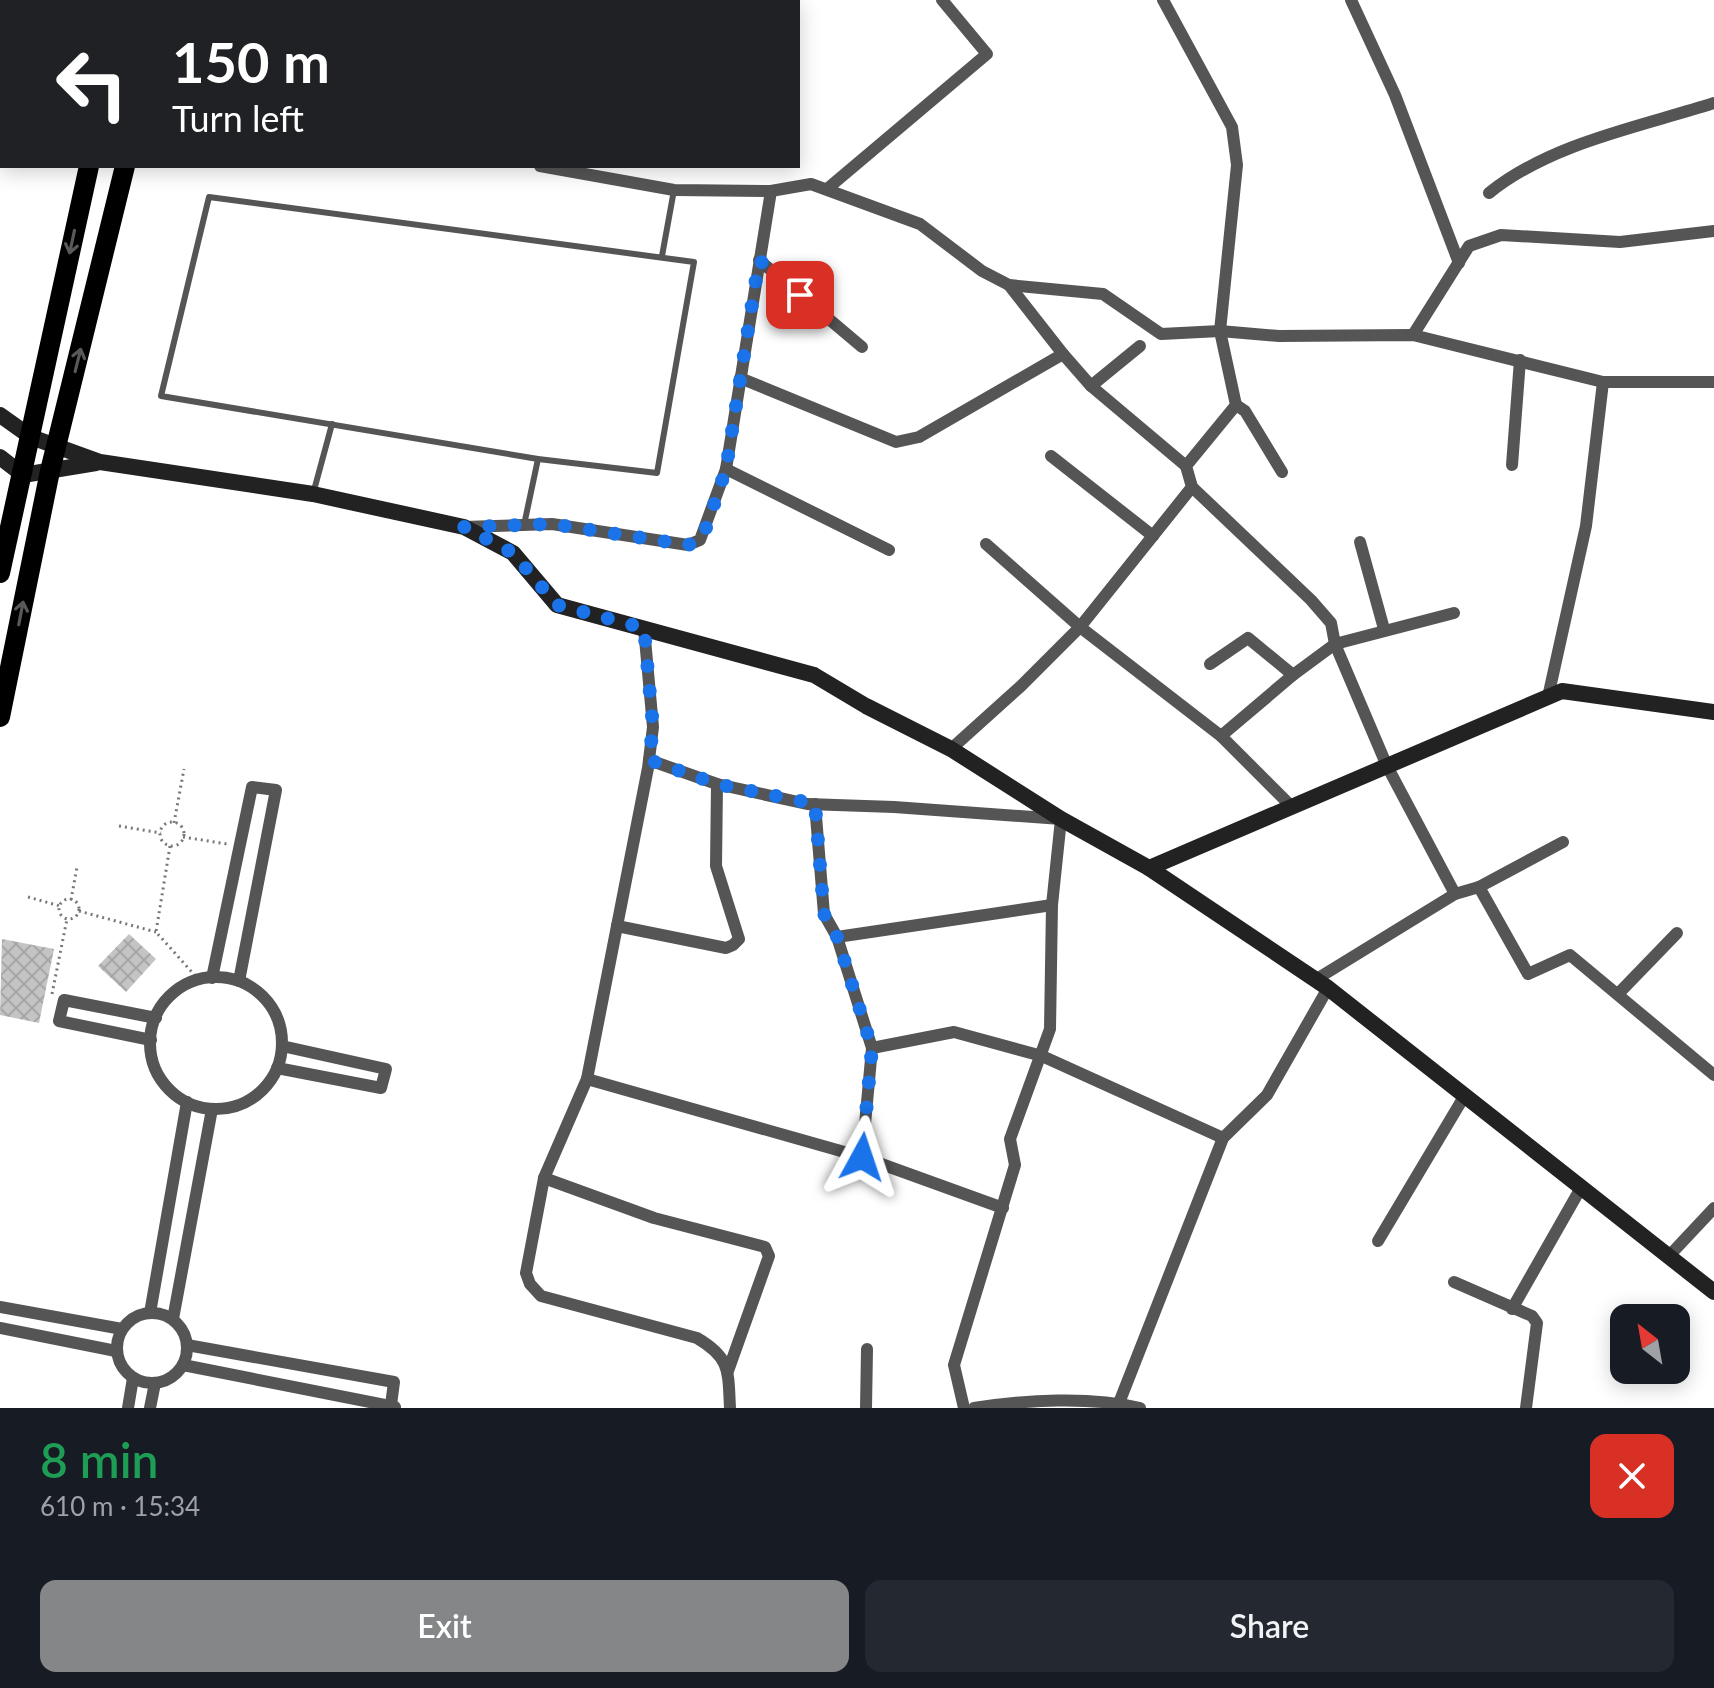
<!DOCTYPE html>
<html lang="en">
<head>
<meta charset="utf-8">
<style>
  body { margin:0; font-family:Lato,sans-serif; background:#242831; color:#f1f3f6; height:100vh; display:flex; flex-direction:column; font-size:30px; white-space:nowrap }
  * { box-sizing:border-box; margin:0 }
  p { font-size:26px; color:#9ea1a6 }
  .icon { flex:none; width:44px; height:44px; fill:none; stroke:currentColor; stroke-width:2; stroke-linecap:round; stroke-linejoin:round }
  .map { position:relative; height:1408px; overflow:hidden }
  .details { display:flex; flex-direction:column; background:#171b24; flex:1 }
  .details>* { flex:none }
  .guide { position:absolute; left:0px; top:0px; width:800px; height:168px; box-shadow:0 4px 20px #0003; background:#202124; color:#fff; overflow:hidden }
  .needle { width:52px; rotate:329deg }
  .controls { position:absolute; left:1610px; top:1304px; display:grid; gap:16px }
  .controls a { display:grid; place-items:center; width:80px; height:80px; border-radius:16px; background:#171b24; box-shadow:0 4px 20px #0003; font-size:40px }
  .pin { position:absolute; display:grid; place-items:center; width:68px; height:68px; color:#fff; margin:-34px; border-radius:16px; box-shadow:0 4px 12px #0006 }
  .me { position:absolute; width:88px; margin:-44px; rotate:5deg; stroke-linejoin:round; filter:drop-shadow(0 0 6px #0008) }
  .turn { display:flex; align-items:center; gap:28px; height:168px; padding:0 40px; font-size:36px }
  .turn .icon { width:104px; height:104px; stroke-width:2.5 }
  .turn b { display:block; font-size:56px; line-height:68px }
  .round { display:grid; place-items:center; flex:none; width:84px; height:84px; border-radius:16px; background:#242831 }
  .headline { display:flex; align-items:center; justify-content:space-between; height:136px; padding:0 40px }
  h1 { font-size:48px; font-weight:600; line-height:60px; color:#1e9e55 }
  .primary-button { display:flex; gap:16px; margin-top:auto; padding:16px 40px }
  .primary-button a { flex:1; height:92px; border-radius:16px; background:#858687; color:#fff; font-size:32px; font-weight:600; line-height:92px; text-align:center }
  .primary-button a+a { background:#242831; color:#f1f3f6 }
  .map>svg:first-child { display:block }
</style>
</head>
<body>
<div class="map">
<svg width="1714" height="1408" viewBox="0 0 1714 1408">
  <defs>
    <pattern id="building-cross-hatch" width="8" height="8" patternUnits="userSpaceOnUse" patternTransform="scale(2)"><rect width="8" height="8" fill="#c4c4c4"/><path d="M0 0l8 8M0 8l8-8" fill="none" stroke="#a7a7a7"/></pattern>
  </defs>
  <rect width="100%" height="100%" fill="#fff"/>
  <g fill="url(#building-cross-hatch)">
    <polygon points="129,934 156,959 126,992 98,966"/>
    <polygon points="2,939 54,949 39,1023 0,1015"/>
  </g>
  <g fill="none" stroke-linecap="round" stroke-linejoin="round">
    <g stroke="#777" stroke-width="3" stroke-dasharray="2 4" stroke-linecap="butt">
      <circle cx="172" cy="834" r="12"/>
      <polyline points="174,823 184,769"/>
      <polyline points="119,826 161,833"/>
      <polyline points="183,837 227,844"/>
      <polyline points="170,846 156,932 199,980"/>
      <polyline points="28,897 60,906"/>
      <circle cx="69" cy="909" r="10"/>
      <polyline points="71,900 77,867"/>
      <polyline points="79,911 156,932"/>
      <polyline points="52,994 67,919"/>
    </g>
    <g stroke="#555" stroke-width="6">
      <polygon points="209,197 694,262 657,473 538,459 161,396"/>
      <polyline points="662,256 674,190"/>
      <polyline points="313,494 332,424"/>
      <polyline points="524,525 538,459"/>
    </g>
    <g stroke="#555" stroke-width="12">
      <polyline points="439,0 445,2"/>
      <polyline points="1351,0 1395,95 1459,263"/>
      <polyline points="476,2 476,0"/>
      <polyline points="683,2 686,0"/>
      <polyline points="0,101 2,102"/>
      <polyline points="540,166 674,190 771,191 811,184 920,224 982,271 1009,285 1103,294 1161,334 1220,331 1279,336 1413,335 1603,382 1714,382"/>
      <polyline points="827,189 987,54 942,0"/>
      <path d="M1489 193C1551 143 1639 127 1714 103"/>
      <polyline points="759,260 862,347"/>
      <polyline points="1009,285 1063,354 1091,386 1186,466"/>
      <polyline points="1413,335 1469,246 1501,235 1620,242 1714,231"/>
      <polyline points="740,378 896,442 919,437 1063,354"/>
      <polyline points="1091,386 1140,346"/>
      <polyline points="1236,405 1245,411 1282,472"/>
      <polyline points="1051,456 1153,536"/>
      <polyline points="1512,465 1520,360"/>
      <polyline points="726,469 889,550"/>
      <polyline points="1192,487 1311,600 1331,623 1335,644 1387,766 1455,894"/>
      <polyline points="464,527 552,524 688,545 700,540 726,469 771,191"/>
      <polyline points="1360,542 1384,629"/>
      <polyline points="986,544 1080,627 1221,736 1292,807"/>
      <path d="M644 628 653 727 648 768 587 1079 544 1178 526 1273 530 1284 541 1296 697 1338C731 1358 728 1371 730 1408"/>
      <polyline points="1210,664 1248,638 1293,675"/>
      <polyline points="1548,697 1586,526 1603,382"/>
      <polyline points="1221,736 1293,675 1335,644 1454,613"/>
      <polyline points="951,749 1021,686 1080,627 1192,487 1186,466 1236,405 1220,331 1237,165 1232,127 1163,0"/>
      <polyline points="649,760 717,784 807,804 894,807 1061,819 1052,905 1050,1029 1010,1139 1015,1165 954,1365 964,1408"/>
      <polyline points="815,804 824,914 837,937 872,1048 862,1157"/>
      <polyline points="1479,887 1528,974 1570,955 1714,1075"/>
      <polyline points="617,926 726,948 733,945 739,939 716,866 717,784"/>
      <polyline points="837,937 1052,905"/>
      <circle cx="216" cy="1043" r="66"/>
      <polyline points="212,978 252,787 276,790 239,981"/>
      <polyline points="1315,980 1455,894 1479,887 1563,842"/>
      <polyline points="1618,994 1677,933"/>
      <polyline points="151,1040 59,1021 64,1000 156,1018"/>
      <polyline points="872,1048 954,1032 1042,1056 1223,1138"/>
      <polyline points="277,1068 381,1088 386,1069 282,1046"/>
      <polyline points="587,1079 862,1157 1003,1208"/>
      <polyline points="544,1178 654,1218 765,1247 769,1256 728,1371"/>
      <polyline points="1378,1241 1465,1095"/>
      <polyline points="1669,1256 1714,1208"/>
      <polyline points="1454,1282 1532,1316 1537,1323 1526,1408"/>
      <polyline points="0,1307 122,1329"/>
      <polyline points="1512,1309 1582,1186"/>
      <circle cx="152" cy="1348" r="35"/>
      <polyline points="150,1313 187,1102"/>
      <polyline points="173,1319 212,1109"/>
      <polyline points="0,1328 116,1351"/>
      <polyline points="187,1345 394,1382 391,1405"/>
      <polyline points="183,1365 395,1407"/>
      <polyline points="1119,1403 1223,1138 1267,1095 1328,988"/>
      <polyline points="128,1408 133,1378"/>
      <polyline points="150,1408 155,1383"/>
      <polyline points="866,1408 867,1349"/>
      <path d="M974 1408C1025 1400 1090 1396 1140 1408"/>
    </g>
    <g stroke="#222" stroke-width="16">
      <polyline points="0,415 31,437 100,462 313,494 464,527 513,553 557,605 814,675 866,706 951,749 1061,819 1149,868 1328,988 1714,1292"/>
      <polyline points="0,457 23,475 96,463"/>
      <polyline points="1149,868 1562,691 1714,712"/>
    </g>
    <g stroke="#000" stroke-width="20">
      <polyline points="133,2 134,0"/>
      <polyline points="169,2 170,0"/>
      <polyline points="0,573 89,166"/>
      <polyline points="0,717 50,471 125,166"/>
    </g>
  </g>
  <defs><path id="oneway-shaft" d="M-6 0H5M1.5-3L5.5 0L1.5 3" fill="none" stroke-width="1.6" stroke-linecap="round" stroke-linejoin="round" transform="scale(2)"/></defs>
  <g stroke="#595959">
    <use href="#oneway-shaft" transform="translate(72 242) rotate(102)"/>
    <use href="#oneway-shaft" transform="translate(78 360) rotate(-76)"/>
    <use href="#oneway-shaft" transform="translate(21 613) rotate(-79)"/>
  </g>
  <g fill="none" stroke-linecap="round" stroke-linejoin="round">
    <polyline stroke="#1a73e8" stroke-width="14" stroke-dasharray="0 25.2" points="800,295 759,260 726,469 705,531 700,540 688,545 552,524 464,527 513,553 557,605 644,628 653,727 649,760 717,784 815,804 824,914 837,937 872,1048 862,1157"/>
  </g>
</svg>
<div class="controls">
<a><svg class="needle" viewBox="-14 -14 28 28"><path d="M0-13l5 13h-10z" fill="#e53935"/><path d="M0 13l5-13h-10z" fill="#9ea1a6"/></svg></a>
</div>
<div class="pin" style="left:800px;top:295px;background:#d93025"><svg class="icon" aria-label="arrive" viewBox="0 0 24 24"><path d="M6 21V4h12l-3 4 3 4H6"/></svg></div>
<svg class="me" style="left:862px;top:1157px" viewBox="-20 -20 40 40"><path d="M0-17L14 15 0 8-14 15z" fill="#1a73e8" stroke="#fff" stroke-width="4"/></svg>
<div class="guide">
<div class="turn"><svg class="icon" aria-label="left" viewBox="0 0 24 24"><path d="M17 20v-9H6M10 6l-5 5 5 5"/></svg><div><b>150 m</b>Turn left</div></div>
</div>
</div>
<section class="details">
<div class="headline"><div><h1>8 min</h1><p>610 m · 15:34</p></div><a class="round" style="background:#d93025;color:#fff"><svg class="icon" aria-label="close" viewBox="0 0 24 24"><path d="M6 6l12 12M18 6L6 18"/></svg></a></div>
<div class="primary-button"><a>Exit</a><a>Share</a></div>
</section>
</body>
</html>
